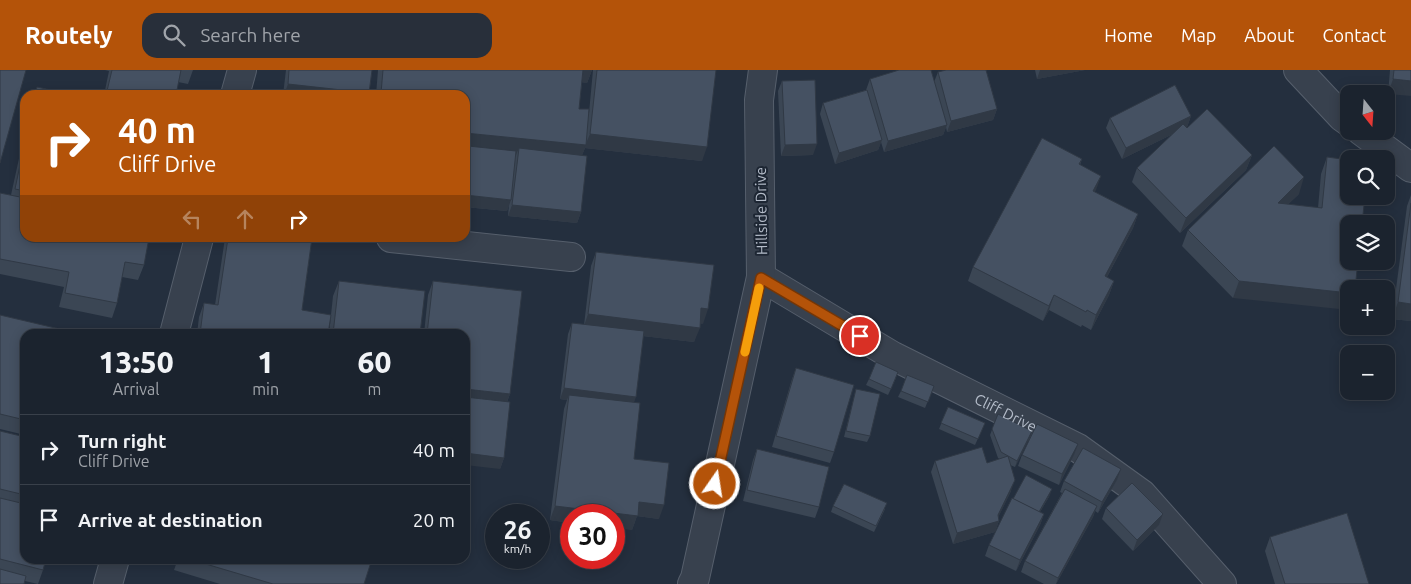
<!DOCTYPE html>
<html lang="en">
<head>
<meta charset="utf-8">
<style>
  body { margin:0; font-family:Ubuntu,sans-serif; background:#282f3a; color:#f1f3f6; height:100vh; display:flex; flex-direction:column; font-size:19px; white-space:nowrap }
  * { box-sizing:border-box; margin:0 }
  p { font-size:16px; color:#a0a4aa }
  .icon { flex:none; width:28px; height:28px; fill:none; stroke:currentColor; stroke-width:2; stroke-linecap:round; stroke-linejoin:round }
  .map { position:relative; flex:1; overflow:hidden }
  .side { position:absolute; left:20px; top:259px; width:450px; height:235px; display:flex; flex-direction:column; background:#1b232e; border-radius:15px; box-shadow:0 2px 12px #0003,0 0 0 1px #39404a }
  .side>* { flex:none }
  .top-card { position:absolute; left:20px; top:20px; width:450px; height:152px; border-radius:15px; box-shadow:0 2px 12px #0003,0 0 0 1px #39404a; background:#b45309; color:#fff; overflow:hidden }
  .needle { width:32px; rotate:163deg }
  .fabs { position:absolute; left:1340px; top:15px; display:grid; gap:10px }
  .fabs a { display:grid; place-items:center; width:55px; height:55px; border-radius:10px; background:#1b232e; box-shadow:0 2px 12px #0003,0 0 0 1px #39404a; font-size:25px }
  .speed { position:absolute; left:485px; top:434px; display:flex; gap:10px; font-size:25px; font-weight:700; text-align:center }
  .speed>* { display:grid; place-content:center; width:65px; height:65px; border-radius:50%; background:#1b232e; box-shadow:0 2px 12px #0003,0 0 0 1px #39404a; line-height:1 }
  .speed small { font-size:12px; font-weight:400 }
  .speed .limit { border:8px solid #d22; background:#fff; color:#111 }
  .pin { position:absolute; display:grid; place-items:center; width:42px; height:42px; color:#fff; margin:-21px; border:2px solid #fff; border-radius:50%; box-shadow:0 1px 5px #0007 }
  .me { position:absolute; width:55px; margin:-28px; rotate:13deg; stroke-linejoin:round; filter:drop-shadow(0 0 4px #0008) }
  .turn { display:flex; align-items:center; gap:18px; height:105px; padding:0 15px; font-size:22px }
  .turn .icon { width:65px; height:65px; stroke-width:2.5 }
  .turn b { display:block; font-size:35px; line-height:42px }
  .lanes { display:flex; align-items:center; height:48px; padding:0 15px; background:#0003; justify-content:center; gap:25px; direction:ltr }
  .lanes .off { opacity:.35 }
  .eta { display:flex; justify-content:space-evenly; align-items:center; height:85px; text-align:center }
  .eta b { font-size:30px; font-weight:800; line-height:35px }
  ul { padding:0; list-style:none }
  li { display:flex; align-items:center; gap:15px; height:70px; padding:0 15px; border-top:1px solid #39404a }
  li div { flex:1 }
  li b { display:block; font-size:19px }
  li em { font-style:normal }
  header { display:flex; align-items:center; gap:30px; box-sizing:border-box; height:70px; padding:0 25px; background:#b45309; color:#fff }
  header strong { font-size:24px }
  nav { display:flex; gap:28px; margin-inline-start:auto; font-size:18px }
  .search { width:350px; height:45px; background:#282f3a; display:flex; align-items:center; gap:12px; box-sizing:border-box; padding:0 18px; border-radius:15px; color:#a0a4aa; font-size:19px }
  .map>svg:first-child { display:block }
</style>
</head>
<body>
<header>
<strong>Routely</strong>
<div class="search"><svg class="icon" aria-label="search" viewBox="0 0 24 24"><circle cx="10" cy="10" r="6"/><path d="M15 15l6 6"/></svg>Search here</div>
<nav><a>Home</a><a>Map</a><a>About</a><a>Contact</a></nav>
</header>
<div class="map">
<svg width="1411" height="514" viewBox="0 0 1411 514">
  <rect width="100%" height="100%" fill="#242f3e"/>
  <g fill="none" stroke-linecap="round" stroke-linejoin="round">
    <g stroke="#565f6c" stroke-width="30">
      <g id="minor">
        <polyline points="1298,0 1342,47 1349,52"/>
        <polyline points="235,25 242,0"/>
        <polyline points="1361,61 1411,98"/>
        <polyline points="391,168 571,187"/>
        <path id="s1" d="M761 207 893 286 1078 378 1142 424 1222 514"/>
        <polyline points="174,264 199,168"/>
        <polyline points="108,514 115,489"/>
        <polyline points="692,514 695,508 761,207 759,30 763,0"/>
      </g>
    </g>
    <use href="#minor" stroke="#38414e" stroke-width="28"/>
  </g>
  <g fill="#3b4654">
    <polygon points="105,0 193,0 188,14 178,12 176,25 104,25 109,1"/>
    <polygon points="286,0 372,0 369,25 283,25"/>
    <polygon points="378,0 592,0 587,13 582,12 579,39 589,43 593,0 716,0 702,91 585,78 582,85 581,142 577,153 508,146 509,134 507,141 465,137 465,85 467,81 465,80 465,25 376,25"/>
    <polygon points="1035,0 1085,0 1037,9"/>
    <polygon points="1390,0 1411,0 1388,24"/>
    <polygon points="938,2 997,39 993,50 947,62 946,57 943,65 884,82 881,72 878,80 835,94 820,44 823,33 866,20 870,9 934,12"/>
    <polygon points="782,11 813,85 781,86 778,21"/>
    <polygon points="1191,46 1187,57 1186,57 1187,58 1252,85 1246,100 1180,163 1132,112 1137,98 1173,64 1122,89 1106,58 1110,48"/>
    <polygon points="25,61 25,168 144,195 138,210 122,207 117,233 112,248 59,237 64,217 0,204 0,123 11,125"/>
    <polygon points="1327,87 1349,126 1233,228 1182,176 1188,160 1299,124 1288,134 1318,138 1321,104"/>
    <polygon points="1082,89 1080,95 1095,122 1138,144 1133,158 1107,207 1114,211 1109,225 1091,260 1082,255 1081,257 1049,240 1043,251 968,211 973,197"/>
    <polygon points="1411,125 1411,251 1392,249 1407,136"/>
    <polygon points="225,168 312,168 302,240 328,264 197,264 199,247 204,233 215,235"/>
    <polygon points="596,182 703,254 700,253 694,272 643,266 634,332 634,389 659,449 637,446 632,460 571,445 571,453 550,450 564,339 567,330 560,329 568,264 572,253 584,255 591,196"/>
    <polygon points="339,211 420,264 329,264 333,226"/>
    <polygon points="433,211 510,324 507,332 504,388 500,399 465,264 424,264 428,225"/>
    <polygon points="0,245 25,264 25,365 0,359"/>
    <polygon points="796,298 834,382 830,393 772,377 792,309"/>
    <polygon points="896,308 888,325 866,315 869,309"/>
    <polygon points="934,316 925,338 898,327 901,321"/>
    <polygon points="856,319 870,366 867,372 844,367"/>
    <polygon points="948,337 985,353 975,375 939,359"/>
    <polygon points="998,344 1030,367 1015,397 1010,395 1011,421 998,447 999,451 995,462 953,474 931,402 935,391 987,393 1000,389 998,388 990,365"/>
    <polygon points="0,361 25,367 25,489 43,500 38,514 25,511 0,514"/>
    <polygon points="757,379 819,437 815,448 743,431 753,390"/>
    <polygon points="1022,385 1074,385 1059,415 1018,396"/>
    <polygon points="1121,399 1117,410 1098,443 1095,441 1093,447 1056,514 1044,514 1021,502 1025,491 1062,423 1060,422 1064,411"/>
    <polygon points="1050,425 1040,442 1044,444 1040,455 1016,501 985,486 989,475"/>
    <polygon points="833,436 885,439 874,462 831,442"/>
    <polygon points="1106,438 1163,444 1159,455 1133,481 1102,449"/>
    <polygon points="1270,467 1369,514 1275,514 1265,481"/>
    <polygon points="178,489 372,489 364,514 220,514 174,500"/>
  </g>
  <g fill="#303945">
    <polygon points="582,0 592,0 587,13 577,12"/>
    <polygon points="1040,0 1085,0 1037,9"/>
    <polygon points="1393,9 1411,11 1411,26 1388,24"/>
    <polygon points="288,14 369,23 369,25 284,25"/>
    <polygon points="381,23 402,25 380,25"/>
    <polygon points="997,39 993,50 947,62 951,51"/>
    <polygon points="1191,46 1187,57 1122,89 1126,78"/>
    <polygon points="947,55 943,65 884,82 888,71"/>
    <polygon points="465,63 586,75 580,91 519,78 516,85 468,76 467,81 465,80"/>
    <polygon points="590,64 707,77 702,91 584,78"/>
    <polygon points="882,70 878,80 835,94 839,83"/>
    <polygon points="817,74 813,85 781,86 785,75"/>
    <polygon points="1252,85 1246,100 1180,163 1186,148"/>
    <polygon points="1101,106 1096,120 1088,135 1093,121"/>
    <polygon points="1304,107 1299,124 1272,150 1278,133"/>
    <polygon points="465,125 511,130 507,141 465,137"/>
    <polygon points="512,135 581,142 577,153 508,146"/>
    <polygon points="1138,144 1133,158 1100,220 1105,206"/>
    <polygon points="1114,211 1109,225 1091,260 1096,245"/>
    <polygon points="1239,211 1349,223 1349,240 1233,228"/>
    <polygon points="1054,225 1049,240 1043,251 1049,236"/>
    <polygon points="1398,232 1411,234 1411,251 1392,249"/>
    <polygon points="701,238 708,239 703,254 696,253"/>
    <polygon points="588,244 700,258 694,272 583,259"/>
    <polygon points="564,318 636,327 632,338 569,325 567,330 560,329"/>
    <polygon points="465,319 510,324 504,339 465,334"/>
    <polygon points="1032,361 1030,367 1015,397 1017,391"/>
    <polygon points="1078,374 1074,385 1059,415 1062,404"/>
    <polygon points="465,383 504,388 500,399 465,395"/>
    <polygon points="1121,399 1117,410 1098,443 1102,432"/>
    <polygon points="1015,410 1011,421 996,452 999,451 995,462 953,474 957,463 998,445"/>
    <polygon points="1052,419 1050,425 1036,449 1039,443"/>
    <polygon points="639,432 664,435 659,449 637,446 632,460 614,458 614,445 571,445 571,453 550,450 555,436"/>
    <polygon points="1097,436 1093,447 1056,514 1058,508"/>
    <polygon points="1044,444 1040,455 1016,501 1020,490"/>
    <polygon points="1163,444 1159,455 1133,481 1137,470"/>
  </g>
  <g fill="#455162" stroke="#303945">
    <polygon points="0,0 26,0 0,93"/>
    <polygon points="112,0 181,0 176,25 106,25"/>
    <polygon points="289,0 372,0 369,23 288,14"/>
    <polygon points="383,0 583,0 579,39 589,39 586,75 465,63 465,25 402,25 381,23"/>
    <polygon points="597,0 716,0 707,77 590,64"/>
    <polygon points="899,0 931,0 947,55 888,71 870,9"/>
    <polygon points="946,0 986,0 997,39 951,51 938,2"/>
    <polygon points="1394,0 1411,0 1411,11 1393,9"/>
    <polygon points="815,10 817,74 785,75 782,11"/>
    <polygon points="1175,15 1191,46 1126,78 1110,48"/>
    <polygon points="37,17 74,25 35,25"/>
    <polygon points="867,20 882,70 839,83 823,33"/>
    <polygon points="1207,39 1252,85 1186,148 1137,98 1183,54 1187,58"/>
    <polygon points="1042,68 1082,89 1079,94 1101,106 1093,121 1138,144 1105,206 1114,211 1096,245 1087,240 1086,242 1054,225 1049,236 973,197"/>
    <polygon points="25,71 25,121 15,119"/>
    <polygon points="468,76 516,81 511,130 465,125 465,104"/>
    <polygon points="1274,76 1304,107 1278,133 1322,138 1327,87 1349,90 1349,126 1365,126 1362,154 1349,154 1349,191 1358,191 1355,219 1349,219 1349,223 1239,211 1188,160"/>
    <polygon points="519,78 587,86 581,142 512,135"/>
    <polygon points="0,123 25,128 25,168 149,168 144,195 125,192 117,233 65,223 69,202 0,189"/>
    <polygon points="1411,133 1411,234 1398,232"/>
    <polygon points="228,168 312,168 302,240 331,245 328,264 200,264 204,233 218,235"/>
    <polygon points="596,182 714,195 708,239 701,238 700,258 588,244"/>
    <polygon points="339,211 425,221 420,264 333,264"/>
    <polygon points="433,211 522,221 510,324 465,319 465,264 427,264"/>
    <polygon points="0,245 81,264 25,264 25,350 0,344"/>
    <polygon points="572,253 644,261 636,327 564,318"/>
    <polygon points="876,292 898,302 891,319 869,309"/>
    <polygon points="796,298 854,315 834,382 776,366"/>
    <polygon points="907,305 934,316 928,332 901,321"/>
    <polygon points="856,319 880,324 870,366 846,361"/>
    <polygon points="569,325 640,333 634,389 669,393 664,435 639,432 638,446 555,436"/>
    <polygon points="465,327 510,332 504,388 465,383"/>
    <polygon points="948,337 985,353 978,369 941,353"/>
    <polygon points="998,344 1032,361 1017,391 1001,382 992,359"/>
    <polygon points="1037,354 1078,374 1062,404 1022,385"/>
    <polygon points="0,361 25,367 25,425 0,419"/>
    <polygon points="982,377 987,393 1008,386 1015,410 998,445 999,451 957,463 935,391"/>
    <polygon points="1083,378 1121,399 1102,432 1064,411"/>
    <polygon points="757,379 829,397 819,437 747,420"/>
    <polygon points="1026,405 1052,419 1039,442 1013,429"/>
    <polygon points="1132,413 1163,444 1137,470 1106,438"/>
    <polygon points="844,414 887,433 876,456 833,436"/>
    <polygon points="1065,419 1097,436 1058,508 1025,491"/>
    <polygon points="0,428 25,434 25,489 46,489 43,500 0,489"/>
    <polygon points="1012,428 1044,444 1020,490 989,475"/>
    <polygon points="1347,443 1369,514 1285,514 1270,467"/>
    <polygon points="189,489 372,489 364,514 273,514"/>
    <polygon points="0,499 26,506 24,514 0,514"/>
  </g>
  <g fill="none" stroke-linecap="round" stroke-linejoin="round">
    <g stroke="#753606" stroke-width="12">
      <polyline id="route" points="715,414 761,208 860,266"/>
    </g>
    <use href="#route" stroke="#b45309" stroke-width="9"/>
    <polyline stroke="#f59e0b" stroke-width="9" points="745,282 759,218"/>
  </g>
  <g text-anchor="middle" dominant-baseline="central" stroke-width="4" stroke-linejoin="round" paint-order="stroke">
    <g font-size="15" fill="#b4bcc9" stroke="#1d2633">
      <text transform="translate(761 141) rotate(-91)">Hillside Drive</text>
      <text stroke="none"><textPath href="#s1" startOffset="280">Cliff Drive</textPath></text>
    </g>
  </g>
</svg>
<div class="fabs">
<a><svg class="needle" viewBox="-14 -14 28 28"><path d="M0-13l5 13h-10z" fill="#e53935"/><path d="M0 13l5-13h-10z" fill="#a0a4aa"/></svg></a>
<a><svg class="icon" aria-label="search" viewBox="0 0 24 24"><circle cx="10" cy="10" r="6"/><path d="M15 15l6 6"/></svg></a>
<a><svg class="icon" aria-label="layers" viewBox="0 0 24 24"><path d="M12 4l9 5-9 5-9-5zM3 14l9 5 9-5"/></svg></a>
<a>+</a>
<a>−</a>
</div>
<div class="speed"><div>26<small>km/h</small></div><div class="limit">30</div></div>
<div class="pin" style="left:860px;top:266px;background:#d93025"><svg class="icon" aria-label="arrive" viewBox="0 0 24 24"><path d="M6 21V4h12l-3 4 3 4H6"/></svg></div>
<svg class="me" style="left:715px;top:414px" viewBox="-20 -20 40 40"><circle r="17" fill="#b45309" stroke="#fff" stroke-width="3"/><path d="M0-11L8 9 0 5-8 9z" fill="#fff"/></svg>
<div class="top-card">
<div class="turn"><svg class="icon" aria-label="right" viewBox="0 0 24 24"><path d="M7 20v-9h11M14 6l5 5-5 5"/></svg><div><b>40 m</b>Cliff Drive</div></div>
<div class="lanes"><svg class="icon off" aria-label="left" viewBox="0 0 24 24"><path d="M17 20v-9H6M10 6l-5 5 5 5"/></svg><svg class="icon off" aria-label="ahead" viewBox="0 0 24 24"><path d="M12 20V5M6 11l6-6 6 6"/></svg><svg class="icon" aria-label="right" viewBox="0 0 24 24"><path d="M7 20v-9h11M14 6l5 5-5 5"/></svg></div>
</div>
<section class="side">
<div class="eta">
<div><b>13:50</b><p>Arrival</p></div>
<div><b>1</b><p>min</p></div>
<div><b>60</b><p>m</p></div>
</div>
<ul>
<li><svg class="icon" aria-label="right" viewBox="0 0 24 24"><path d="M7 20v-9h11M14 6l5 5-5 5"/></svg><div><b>Turn right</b><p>Cliff Drive</p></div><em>40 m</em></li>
<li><svg class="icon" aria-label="arrive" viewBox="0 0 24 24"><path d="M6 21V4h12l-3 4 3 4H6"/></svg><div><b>Arrive at destination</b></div><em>20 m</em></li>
</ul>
</section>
</div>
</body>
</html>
